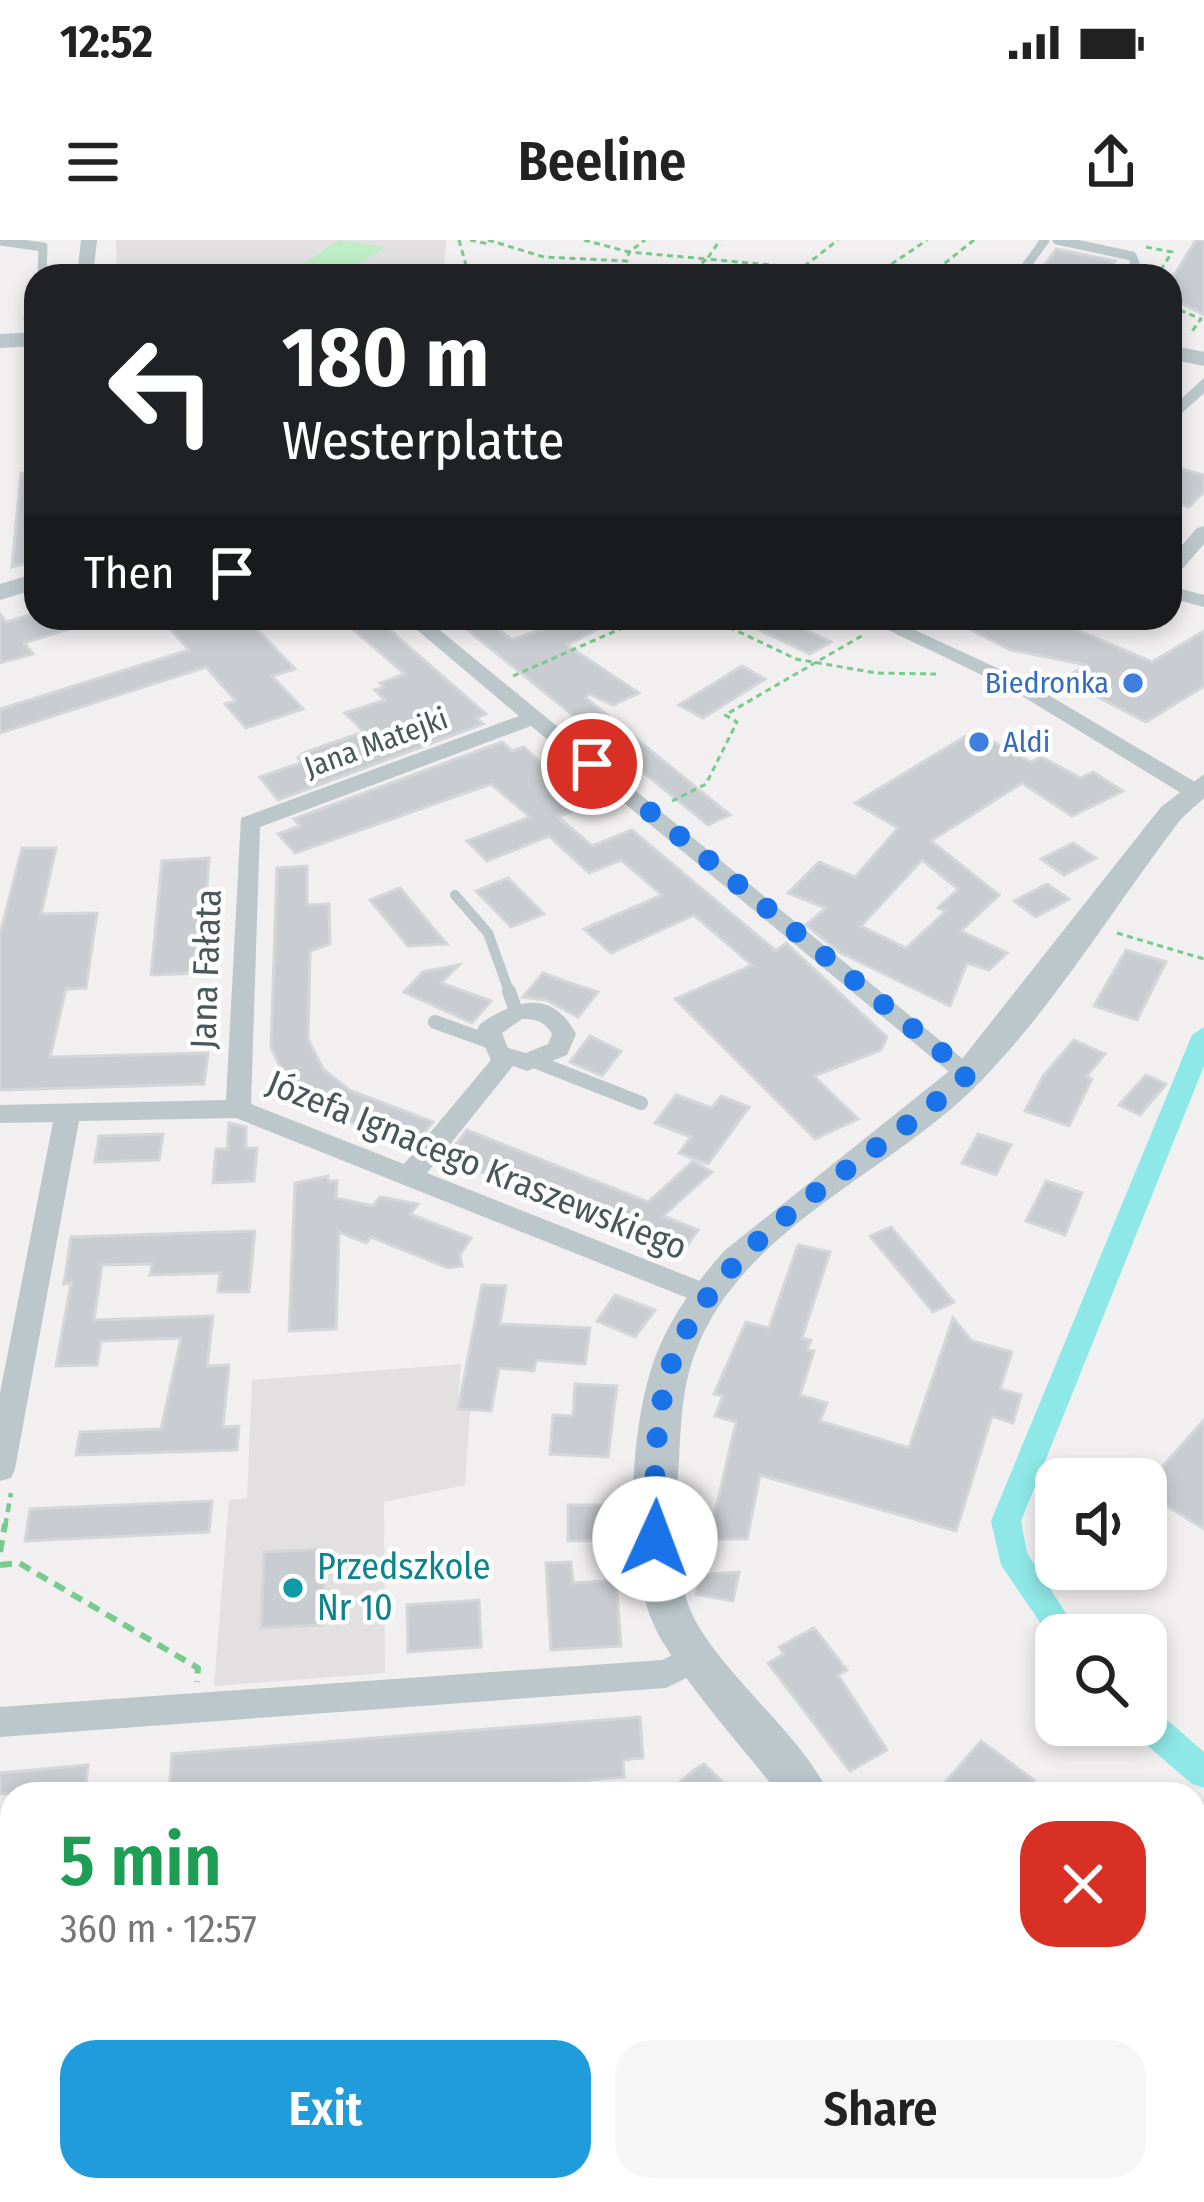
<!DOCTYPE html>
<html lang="en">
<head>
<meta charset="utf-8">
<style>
  body { margin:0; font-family:"Fira Sans Condensed",sans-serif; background:#f6f6f6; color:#222; height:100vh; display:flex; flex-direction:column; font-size:45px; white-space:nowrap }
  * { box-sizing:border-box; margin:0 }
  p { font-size:39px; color:#767676 }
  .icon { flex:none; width:66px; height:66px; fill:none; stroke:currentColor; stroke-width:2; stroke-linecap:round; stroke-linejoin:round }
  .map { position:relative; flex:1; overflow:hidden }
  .details { position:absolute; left:0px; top:1542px; width:1206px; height:420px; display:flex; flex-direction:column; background:#fff; border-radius:36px 36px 0 0; box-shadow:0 6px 18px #0003 }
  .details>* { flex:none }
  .top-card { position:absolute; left:24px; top:24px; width:1158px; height:366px; border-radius:36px; box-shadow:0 6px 18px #0003; background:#202124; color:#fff; overflow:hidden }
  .tools { position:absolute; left:1035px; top:1218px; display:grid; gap:24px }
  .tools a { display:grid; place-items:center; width:132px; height:132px; border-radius:24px; background:#fff; box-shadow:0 6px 18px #0003; font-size:60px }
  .pin { position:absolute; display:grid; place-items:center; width:102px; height:102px; color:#fff; margin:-51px; border:6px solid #fff; border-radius:50%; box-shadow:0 3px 12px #0007 }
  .me { position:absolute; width:132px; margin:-66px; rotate:2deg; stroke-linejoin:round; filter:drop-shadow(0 0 9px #0008) }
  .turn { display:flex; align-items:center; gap:42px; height:252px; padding:0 60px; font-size:54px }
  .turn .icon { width:156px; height:156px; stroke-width:2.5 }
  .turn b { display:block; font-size:84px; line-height:102px }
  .then { display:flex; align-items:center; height:114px; padding:0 60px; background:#0003; gap:24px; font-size:45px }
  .round { display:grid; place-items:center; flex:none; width:126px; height:126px; border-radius:36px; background:#f6f6f6 }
  .head { display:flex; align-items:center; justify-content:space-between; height:204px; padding:0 60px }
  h1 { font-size:72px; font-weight:600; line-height:90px; color:#1e9e55 }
  .cta { display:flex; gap:24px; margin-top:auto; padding:24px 60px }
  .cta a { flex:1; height:138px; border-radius:36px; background:#209cda; color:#fff; font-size:48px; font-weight:600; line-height:138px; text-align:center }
  .cta a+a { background:#f6f6f6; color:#222 }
  .status { display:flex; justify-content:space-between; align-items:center; height:84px; padding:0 60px; background:#fff; direction:ltr }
  .status svg { height:33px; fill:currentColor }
  header { display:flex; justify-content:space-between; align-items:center; height:156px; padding:0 60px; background:#fff; font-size:54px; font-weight:600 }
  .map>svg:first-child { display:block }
</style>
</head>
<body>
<div class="status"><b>12:52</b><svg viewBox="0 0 49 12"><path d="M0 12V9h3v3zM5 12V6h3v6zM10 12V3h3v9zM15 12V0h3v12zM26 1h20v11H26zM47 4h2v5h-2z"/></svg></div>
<header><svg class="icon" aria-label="menu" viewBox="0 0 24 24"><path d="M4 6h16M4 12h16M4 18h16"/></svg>Beeline<svg class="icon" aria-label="share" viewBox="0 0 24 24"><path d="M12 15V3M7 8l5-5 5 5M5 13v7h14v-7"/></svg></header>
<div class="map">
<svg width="1204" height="1962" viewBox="0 0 1204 1962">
  <rect width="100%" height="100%" fill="#f1efef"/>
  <g fill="#e2e0e1">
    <polygon points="116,0 446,0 444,29 423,31 422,36 117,36"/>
    <polygon points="461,1124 457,1171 470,1171 465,1245 384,1262 385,1433 214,1446 229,1260 247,1258 252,1140"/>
  </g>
  <polygon fill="#bfedc6" points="339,0 385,7 341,36 289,33"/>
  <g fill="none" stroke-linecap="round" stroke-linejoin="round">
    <g fill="#8ee8e7" fill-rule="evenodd">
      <polygon points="1204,787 1204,826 1021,1281 1027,1313 1080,1395 1056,1395 1056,1406 1001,1325 991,1281 1192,795"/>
      <polygon points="1146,1468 1158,1472 1204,1512 1204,1548 1192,1544 1134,1494 1130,1485 1146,1485"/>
    </g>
  </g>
  <g fill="#c9cdd1" stroke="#d3d7da" stroke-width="3" fill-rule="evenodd">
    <polygon points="1196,0 1204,0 1204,75 1170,57 1170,42"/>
    <polygon points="1056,9 1115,21 1105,36 1037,36"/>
    <polygon points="1170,226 1204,235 1204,252 1189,267 1170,261"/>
    <polygon points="21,233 36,233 36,320 12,327"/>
    <polygon points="36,373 36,378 87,378 88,383 24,403 33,414 0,423 0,374 6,382"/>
    <polygon points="161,378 246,378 295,429 272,436 303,469 246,488 225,464 236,461 206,427 0,493 0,469 189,410"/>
    <polygon points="340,378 376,378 486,474 476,478 483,484 278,560 260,537 303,522 298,518 303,513 364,492 345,473 385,460 375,450 384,447 380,443 405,434"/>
    <polygon points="453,378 485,378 512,400 573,378 620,378 567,405 639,453 613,465 589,454 586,458 730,575 708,585"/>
    <polygon points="734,378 779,378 831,402 810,414"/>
    <polygon points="948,378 1049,378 1152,422 1204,391 1204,446 1146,482 1063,439 1087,425 1011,410"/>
    <polygon points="742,426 765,439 703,478 679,465"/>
    <path d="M966 496 988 499 1031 522 1041 517 1081 538 1093 532 1123 551 1072 576 1022 543 931 601 999 655 961 691 1007 713 989 730 967 723 950 766 841 713 806 685 826 668 788 653 819 622 855 637 898 588 855 563ZM922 620 958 649 938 668 946 671 906 708 861 686Z"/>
    <polygon points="502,502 512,511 524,507 569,549 577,545 596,561 558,577 592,606 632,590 776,711 786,703 887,797 881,810 814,836 858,879 815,899 675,759 752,725 694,675 611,713 584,689 662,655 621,620 589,633 549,596 487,621 467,601 530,577 491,544 295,613 278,594 300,586 294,579"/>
    <polygon points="1073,603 1096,618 1064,635 1041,619"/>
    <polygon points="22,608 56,608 41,674 97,673 86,748 66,749 50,817 208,813 204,844 0,850 0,694"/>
    <polygon points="209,618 201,733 151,735 162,621"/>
    <polygon points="307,626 307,665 329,664 330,704 310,711 308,799 323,829 349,850 433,882 413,907 343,879 288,844 271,807 277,628"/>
    <polygon points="508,638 544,674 511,687 476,651"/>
    <polygon points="1047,644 1069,659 1036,677 1014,661"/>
    <polygon points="400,648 433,688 447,704 408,706 370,660"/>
    <polygon points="1126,710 1166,722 1137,780 1094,766"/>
    <polygon points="459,725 441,743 491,761 472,783 404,752 423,732"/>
    <polygon points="543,733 564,741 598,752 578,777 546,760 523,757"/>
    <polygon points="590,796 621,811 602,836 570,822"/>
    <polygon points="1074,800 1105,814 1086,837 1092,839 1069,886 1025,871 1043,836"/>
    <polygon points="1146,835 1166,844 1140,875 1119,865"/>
    <polygon points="676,855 712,868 721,856 749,867 708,924 679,913 691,897 655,883"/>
    <polygon points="229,883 246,887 246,908 257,908 254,941 213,943 216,909 227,909"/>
    <polygon points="467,890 648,962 693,921 712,932 663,976 698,990 684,1011 653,999 658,992 610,988 582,971 445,918"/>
    <polygon points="163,894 159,920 95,922 99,896"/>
    <polygon points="978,894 1011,905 996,935 962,923"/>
    <polygon points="328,936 328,941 337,941 336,958 373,966 380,957 418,964 410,974 471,998 460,1015 462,1026 448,1028 371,997 366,1003 339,992 336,1089 289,1091 295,943"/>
    <polygon points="1046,941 1082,953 1065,995 1026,981"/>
    <polygon points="891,987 954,1062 933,1072 870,996"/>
    <polygon points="255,991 249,1052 218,1052 220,1033 150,1035 152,1024 102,1025 94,1080 213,1076 207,1126 229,1125 223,1187 239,1186 237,1210 76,1215 80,1192 161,1189 181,1098 101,1101 97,1125 56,1126 71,1043 64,1044 71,997"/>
    <polygon points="798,1005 830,1012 802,1098 811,1100 807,1110 814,1111 800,1155 827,1163 820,1181 909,1208 953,1078 972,1101 1012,1112 1000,1149 1021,1155 1013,1183 992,1176 956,1291 760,1235 747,1299 709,1299 736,1182 715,1176 723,1156 714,1154 746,1082 769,1088"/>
    <polygon points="482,1045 506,1046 500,1084 590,1088 585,1124 536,1120 534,1131 499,1128 491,1171 458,1169"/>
    <polygon points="615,1055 655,1070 635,1097 597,1081"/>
    <polygon points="575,1144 617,1146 608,1217 550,1214 553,1175 573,1176"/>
    <polygon points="1204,1180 1204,1289 1146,1253 1146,1245"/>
    <polygon points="212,1261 209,1292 25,1301 30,1269"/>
    <polygon points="568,1265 610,1265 610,1300 568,1301"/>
    <polygon points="326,1309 322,1385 261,1388 264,1312"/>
    <polygon points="571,1322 573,1343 616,1340 621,1406 551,1410 546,1323"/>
    <polygon points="739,1332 733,1361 696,1354 701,1335"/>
    <polygon points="479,1360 481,1407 408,1412 407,1365"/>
    <polygon points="814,1388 847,1430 838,1435 887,1510 850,1531 768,1423 784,1414 779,1407"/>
    <polygon points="640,1477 643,1518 623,1520 624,1537 435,1554 401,1554 400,1546 169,1554 172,1514"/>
    <polygon points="981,1501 1034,1540 1023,1554 935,1554"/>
    <polygon points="704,1524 735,1554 666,1554 694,1530"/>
    <polygon points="88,1525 85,1554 0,1554 0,1533"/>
  </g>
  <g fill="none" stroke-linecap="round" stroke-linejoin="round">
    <g stroke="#78ca8f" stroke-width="3" stroke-dasharray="6 4.5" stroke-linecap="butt">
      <polyline points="459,0 469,36"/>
      <polyline points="470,0 489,4"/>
      <polyline points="488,0 544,17 627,21 629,12 707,19 720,0"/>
      <polyline points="584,0 629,12 645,0"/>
      <polyline points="974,0 940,27 998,36"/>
      <polyline points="1146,7 1172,12 1157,36"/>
      <polyline points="685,36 707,19 802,28 838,0"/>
      <polyline points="874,36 927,0"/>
      <polyline points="929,36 940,27"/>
      <polyline points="1170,66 1201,79 1190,94"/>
      <polyline points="710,378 796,419 876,433 936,434"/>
      <polyline points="831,378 855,389"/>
      <polyline points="513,436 645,378"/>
      <polyline points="672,561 706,544 737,482 725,475 865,394"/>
      <polyline points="1117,693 1204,719"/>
    </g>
    <polyline stroke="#78ca8f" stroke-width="4.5" stroke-dasharray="9 6" stroke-linecap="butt" points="5,1287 11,1253"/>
    <g stroke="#78ca8f" stroke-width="6" stroke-dasharray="12 8" stroke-linecap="butt">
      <polyline points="0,1312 5,1284"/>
      <polyline points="0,1325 19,1323 198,1428 197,1442"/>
    </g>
    <g stroke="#bbc7cb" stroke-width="9">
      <polyline points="1057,0 1132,16 1135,23 1127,36"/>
      <polyline points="0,1 43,7 42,36"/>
      <polyline points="1019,36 1045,0"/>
      <polyline points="30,99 28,77 36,51"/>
    </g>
    <polyline stroke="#bbc7cb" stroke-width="10" points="455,655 488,693 510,754"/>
    <g stroke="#bbc7cb" stroke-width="14">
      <polyline points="509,751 516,771"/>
      <polyline points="435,782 488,801"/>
      <polyline points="534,821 641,863"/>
    </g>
    <polyline stroke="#bbc7cb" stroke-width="18" points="991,1962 996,1950"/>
    <g fill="#bbc7cb" fill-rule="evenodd">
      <polygon points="81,0 97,0 93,36 77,36"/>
      <polygon points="1204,138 1204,153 1170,184 1170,169"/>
      <polygon points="1204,286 1204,304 1177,335 1170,337 1170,319 1197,288"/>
      <polygon points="1170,346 1204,355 1204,367 1170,358"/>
      <path d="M403 378H425L981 834 968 843 959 840 531 486 260 587 251 864 404 924 491 820 477 790 480 784C515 760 552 748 576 794L567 815 527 831 513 826 427 933 720 1049 724 1056 720 1063H700L236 878 79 881 15 1229 11 1238 0 1241V1153L53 882 0 883V865L226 860 241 578 519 476ZM522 779C535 779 545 781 552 794L548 804 526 813 508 808 502 793Z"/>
      <polygon points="863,378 889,378 1023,440 1202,546 1204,552 1186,556 1009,448"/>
      <polygon points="700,1402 711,1406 716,1416 711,1426 666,1448 0,1497 0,1467 662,1420"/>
      <polygon points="659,1950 698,1950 693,1962 655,1962"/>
    </g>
    <g fill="#bbc7cb" fill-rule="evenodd">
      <polygon points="36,92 36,106 0,108 0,94"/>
      <polygon points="1170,105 1204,112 1204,126 1170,119"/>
      <polygon points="36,333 36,349 0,360 0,344"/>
      <path d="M1204 534V558L1181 579C1115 665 1058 761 982 840 894 932 742 986 695 1113 682 1147 681 1184 679 1220 675 1269 672 1318 688 1364 709 1424 800 1491 829 1554H779C740 1504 693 1454 661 1399 621 1331 628 1183 658 1110 673 1073 698 1041 724 1011L958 824 1161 567Z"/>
      <polygon points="1194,1763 1204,1764 1204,1814 1194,1811"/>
    </g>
  </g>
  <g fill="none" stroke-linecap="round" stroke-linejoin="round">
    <path stroke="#1a73e8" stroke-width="21" stroke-dasharray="0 37.8" d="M592 524 968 834C873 923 744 979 681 1100 653 1156 654 1238 655 1299"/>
  </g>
  <g fill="#3f7fe0" stroke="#fff" stroke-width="4.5">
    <circle cx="1133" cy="443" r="12"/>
    <circle cx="979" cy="502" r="12"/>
  </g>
  <circle fill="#0f9aa8" stroke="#fff" stroke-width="4.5" cx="293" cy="1348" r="12"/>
  <g text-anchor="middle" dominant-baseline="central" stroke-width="9" stroke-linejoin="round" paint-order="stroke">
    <g font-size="30" fill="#366cbe" stroke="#fff" text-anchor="end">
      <text x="1109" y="443">Biedronka</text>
      <text x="1003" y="502" text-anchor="start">Aldi</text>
    </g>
    <g font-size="30" fill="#48575c" stroke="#fff">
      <text transform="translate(376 503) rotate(-20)">Jana Matejki</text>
    </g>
    <g font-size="36" fill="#48575c" stroke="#fff">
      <text transform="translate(206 729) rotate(-88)">Jana Fałata</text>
      <text transform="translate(477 925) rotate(22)">Józefa Ignacego Kraszewskiego</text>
    </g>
    <g font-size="36" fill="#0d838f" stroke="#fff" text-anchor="start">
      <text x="317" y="1327">Przedszkole<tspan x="317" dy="41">Nr 10</tspan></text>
    </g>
  </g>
</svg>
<div class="tools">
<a><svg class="icon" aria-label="sound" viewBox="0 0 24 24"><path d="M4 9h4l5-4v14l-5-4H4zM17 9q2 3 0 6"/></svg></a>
<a><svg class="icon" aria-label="search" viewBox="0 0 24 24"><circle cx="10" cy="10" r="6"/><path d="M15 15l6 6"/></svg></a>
</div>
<div class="pin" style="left:592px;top:524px;background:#d93025"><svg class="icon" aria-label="arrive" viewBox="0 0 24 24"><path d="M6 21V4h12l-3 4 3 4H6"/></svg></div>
<svg class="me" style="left:655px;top:1299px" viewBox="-20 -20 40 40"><circle r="19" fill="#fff"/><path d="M0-13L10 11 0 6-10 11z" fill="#1a73e8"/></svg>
<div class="top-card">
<div class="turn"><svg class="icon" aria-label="left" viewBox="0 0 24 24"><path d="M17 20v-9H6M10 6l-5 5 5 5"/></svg><div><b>180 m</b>Westerplatte</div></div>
<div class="then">Then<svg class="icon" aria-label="arrive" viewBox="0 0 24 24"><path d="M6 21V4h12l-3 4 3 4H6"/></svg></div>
</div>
<section class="details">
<div class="head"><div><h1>5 min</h1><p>360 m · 12:57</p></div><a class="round" style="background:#d93025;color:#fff"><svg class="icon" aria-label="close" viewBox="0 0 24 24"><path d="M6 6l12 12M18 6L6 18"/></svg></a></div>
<div class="cta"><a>Exit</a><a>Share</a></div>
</section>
</div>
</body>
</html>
